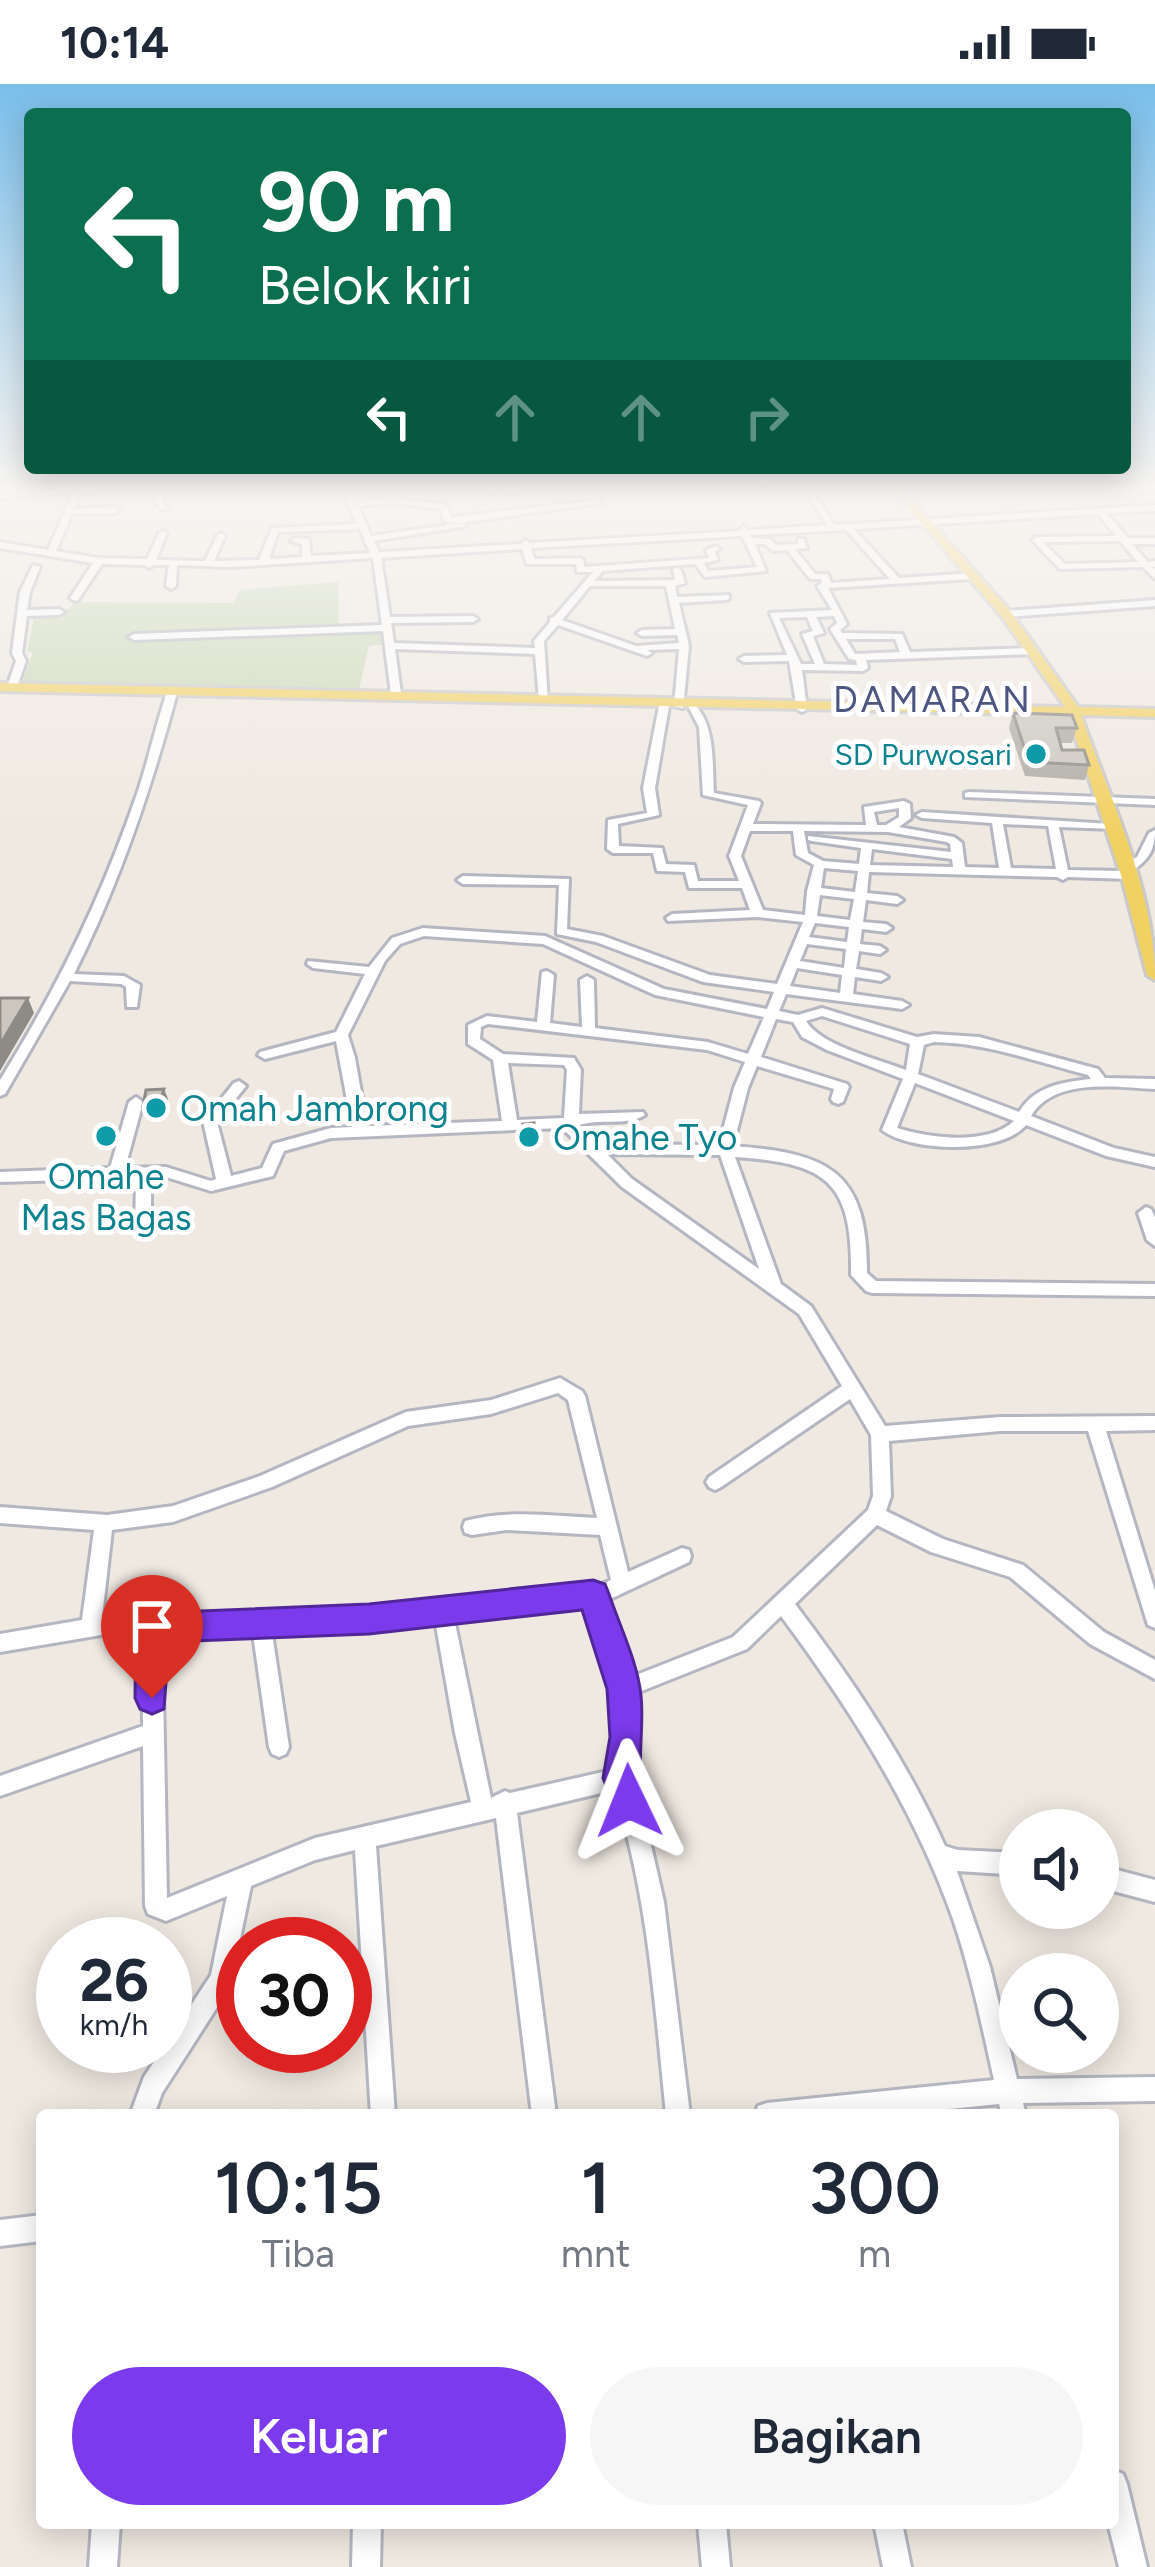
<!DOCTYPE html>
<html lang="id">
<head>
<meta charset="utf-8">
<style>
  body { margin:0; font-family:Figtree,sans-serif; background:#f6f6f7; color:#1f2937; height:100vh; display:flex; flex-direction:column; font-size:45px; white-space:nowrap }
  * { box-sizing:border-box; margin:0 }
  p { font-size:39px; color:#747a83 }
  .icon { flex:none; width:66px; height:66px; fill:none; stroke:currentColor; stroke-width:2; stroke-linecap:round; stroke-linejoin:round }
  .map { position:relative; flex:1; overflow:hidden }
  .sheet { position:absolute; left:36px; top:2025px; width:1083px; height:420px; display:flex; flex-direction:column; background:#fff; border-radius:12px; box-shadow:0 6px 30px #0003 }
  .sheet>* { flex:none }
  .guide { position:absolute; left:24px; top:24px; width:1107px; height:366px; border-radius:12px; box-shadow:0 6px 30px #0003; background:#0b6e4f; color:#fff; overflow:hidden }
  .tools { position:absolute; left:999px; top:1725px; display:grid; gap:24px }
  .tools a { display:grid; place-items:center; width:120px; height:120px; border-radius:50%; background:#fff; box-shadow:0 6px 30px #0003; font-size:60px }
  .speed { position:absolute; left:36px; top:1833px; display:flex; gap:24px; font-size:60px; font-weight:700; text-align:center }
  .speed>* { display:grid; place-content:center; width:156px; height:156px; border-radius:50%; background:#fff; box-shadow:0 6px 30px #0003; line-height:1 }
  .speed small { font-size:30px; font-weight:400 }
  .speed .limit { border:18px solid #d22; background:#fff; color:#111 }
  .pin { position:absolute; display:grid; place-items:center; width:102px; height:102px; color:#fff; margin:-123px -51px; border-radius:50% 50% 50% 0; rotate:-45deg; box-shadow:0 0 12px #0007 }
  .pin .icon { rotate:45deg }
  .me { position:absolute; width:132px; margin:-66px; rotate:358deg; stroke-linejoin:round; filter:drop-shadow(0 0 9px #0008) }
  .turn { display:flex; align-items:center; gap:42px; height:252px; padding:0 36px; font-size:54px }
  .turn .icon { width:156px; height:156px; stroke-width:2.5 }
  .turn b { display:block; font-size:84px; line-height:102px }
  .lanes { display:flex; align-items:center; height:114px; padding:0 36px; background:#0003; justify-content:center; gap:60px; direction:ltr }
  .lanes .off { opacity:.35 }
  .eta { display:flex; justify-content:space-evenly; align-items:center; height:204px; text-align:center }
  .eta b { font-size:72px; font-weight:600; line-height:84px }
  .cta { display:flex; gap:24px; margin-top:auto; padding:24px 36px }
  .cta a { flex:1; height:138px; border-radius:72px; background:#7c3aed; color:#fff; font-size:48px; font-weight:600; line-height:138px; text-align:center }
  .cta a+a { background:#f6f6f7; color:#1f2937 }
  .status { display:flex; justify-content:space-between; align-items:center; height:84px; padding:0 60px; background:#fff; direction:ltr }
  .status svg { height:33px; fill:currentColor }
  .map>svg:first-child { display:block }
</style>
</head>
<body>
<div class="status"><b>10:14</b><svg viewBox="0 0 49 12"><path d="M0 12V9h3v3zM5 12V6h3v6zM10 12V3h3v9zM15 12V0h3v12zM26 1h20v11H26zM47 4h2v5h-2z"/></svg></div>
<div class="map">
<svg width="1155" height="2483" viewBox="0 0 1155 2483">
  <rect width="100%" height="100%" fill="#efe9e1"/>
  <polygon fill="#c8d9b8" points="338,498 339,549 388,546 391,560 369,562 359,605 22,599 33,568 27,568 35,530 62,530 76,518 234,519 240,506"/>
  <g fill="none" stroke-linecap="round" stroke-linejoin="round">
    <g stroke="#b4b7c1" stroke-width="6">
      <g id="minor">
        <path d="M135 400H172L162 417 167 425H161L154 417 162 403 81 409 74 425 115 423 119 426 115 429 72 430 56 467 99 474 147 475 159 449 163 446 167 449 156 476 205 477 217 452 221 449 225 452 214 477 259 476 272 444 357 440 340 400H348L356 417 393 415 443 420 447 423 451 433 591 417 586 400H594L600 419 462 439 445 438 440 425 393 419 358 422 371 452 462 439 466 442 374 457 379 468 521 460 525 456 529 459 740 447 743 442 748 446 827 441 803 403 814 400H837L812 405 834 441 1155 421V427L1106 429 1128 454H1155V460H1132L1148 478 1155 477V483H1152L1155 486V495L1143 483 1060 485 1032 456 1036 453 1116 452 1098 430 854 445 899 494 972 489 977 492 972 495 828 504 847 540 840 546 842 549 902 550 910 568 1034 564 1039 567 1034 570 866 576 868 584 863 587 802 586 807 625 802 628 797 625 789 577 744 578 739 575 744 572 787 571 770 529 832 526 817 502 822 499 821 495H810L787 466 773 467 765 460H755L766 487 705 493 695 480 603 487 594 497 675 496 673 486 677 483 681 486 685 499 675 502 677 513 729 511V515L726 516 679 519 689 562 683 624 674 622 679 565 647 566 652 569 647 572 558 541 544 557 548 618 539 616 535 570 395 565 401 610 396 613 391 610 383 547 134 556 129 553 134 550 382 541 373 474 231 483 177 481 176 502 171 505 166 502 169 481H154L149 484 145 481 102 480 78 516 75 517 70 514 93 479 0 464V458L48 466 73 409 0 414V410L75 404 79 402 83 404ZM360 445 370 469 311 472 309 455 295 454 291 457 302 460V473L269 475 278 448ZM846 446 890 495 831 499 828 490H815L795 465 807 464 804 455H798V460L775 461 771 455 752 454 750 451ZM742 452 757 483 708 487 704 479 718 476 715 468 720 465 716 462 706 466 709 474 584 483V477L580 474 534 475 531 464ZM1120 457 1138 478 1065 480 1043 458ZM522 465 527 480H576L577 488H593L554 533 550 534V538L534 557 535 564 394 559 391 539 473 538 478 535 473 532 390 533 381 474ZM590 502H666L675 545 642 546 637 549 642 552 677 551 679 559 636 562 562 536ZM834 532 837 539 830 545 849 575 856 576 857 581 824 580 813 552 824 549 816 533ZM807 533 813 547 802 550 815 580H801L779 534ZM846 555H895L900 568 855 570Z"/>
        <polygon points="185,400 222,400 218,402 189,402"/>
        <path d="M452 400C468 400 484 406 500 406 525 407 551 399 577 400L498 411Z"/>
        <polygon points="33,481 40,483 30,508 27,526 59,525 64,528 59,531 27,532 22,569 26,577 17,603 12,606 7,603 16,577 12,569 20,508"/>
        <polygon points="1155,516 1155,522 1006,533 1001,530 1006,527"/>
        <path d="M169 603 178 605C152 703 120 798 74 890L124 892 140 901 137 923H127L126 903 121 900 70 897 5 1010 0 1012V996C57 905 102 812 137 710 149 675 156 638 169 603Z"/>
        <path d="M664 619 669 622 655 704 659 731 618 740 619 762 662 764 666 780 694 781 698 797H739L729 772 748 721 703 711 699 643 688 622 693 619C716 641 712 678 714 709L759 717 761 719 753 740 866 741 864 723 904 717 910 720 911 734 899 743 954 753 962 759 965 783 999 784 992 739 922 734 916 731 922 728 1110 740 1114 741V745L1059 743 1068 786 1122 787V782L1137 773 1149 749 1155 746C1155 767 1148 777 1130 788L1135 791 1129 795 1068 793 1063 796 1057 793 869 788 867 809 897 812 903 816 897 820 866 816 863 838 886 840 892 844 886 848 862 845 860 860 880 862 886 866 880 870 859 867 856 885 881 889 888 893 881 897 855 893 853 910 902 917 909 921 902 925 786 910 779 927 798 931 822 924 917 953 934 950 979 953 1098 985 1105 994 1155 995V1005C1116 1003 1054 993 1031 1032L1114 1064 1155 1073V1083L1106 1072 1026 1041C1002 1071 910 1068 882 1046L903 995 827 966 802 953 793 938 776 935 761 973 847 1000 849 1003 843 1018 838 1020 833 1018 831 1015 834 1005 757 982 748 1004 733 1062C827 1069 868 1086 867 1189L876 1197 1155 1200V1212L872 1209 866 1207 851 1191C853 1096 825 1079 735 1073L781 1200 811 1222 885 1342 1000 1333 1155 1332V1346L1106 1347 1155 1507V1544L1148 1541 1088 1347H1000L889 1357 891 1412 886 1427 943 1455 1023 1481 1104 1548 1155 1576V1595L1090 1560 1010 1493 931 1468 877 1441 795 1520C852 1595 906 1675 945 1762L958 1766 1020 1769V1791L957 1787 990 1883 1017 1995 1155 1993V2017L1023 2019 1026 2031H1002L999 2020 889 2031H755L758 2022 767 2019 994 1996C982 1942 971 1888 953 1835 915 1727 851 1626 781 1532L747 1565 634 1610 637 1653 632 1694 645 1735 664 1818 690 2031H666C655 1922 648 1811 614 1706L517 1729 556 2031H532L496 1734 376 1762 395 2031H371L355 1766 315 1776 251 1802 230 1903 162 2009 154 2031H130L144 1993 211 1891 227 1812 166 1837 148 1830 145 1822 143 1662 0 1712V1692L143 1642 142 1551 119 1548 0 1568V1550L82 1536 94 1446 0 1439V1423L107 1431 173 1422 260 1392 406 1328 491 1316 560 1294 582 1307 585 1312 628 1488 682 1464 689 1466 691 1472 689 1478 608 1516 631 1593 733 1553 868 1426 873 1412 871 1351 850 1315 721 1403 715 1406 709 1403 706 1398 709 1393 842 1302 799 1230 622 1103 562 1044 331 1054 284 1067 273 1092 211 1107 166 1093 151 1094V1148L143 1154 135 1148 136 1094 0 1098V1088L110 1084 129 1018 136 1013 143 1018 125 1084 166 1083 211 1097 216 1095 203 1037 234 999 239 997 246 1002 217 1038 231 1092 262 1084 273 1060 331 1044 352 1043 336 957 265 975 258 971 260 968 336 948 365 890 313 884 307 880 308 877 369 883 392 854 423 844 545 852 664 905 767 925 774 908 703 898 596 858 557 850 559 801 463 800 457 796 463 792 569 795 567 845 603 852 710 891 777 900 803 838 758 833 668 837 666 834 672 830 750 826 742 804H689L685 788 657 787 653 769H613L607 765 608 736 647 729 643 704 659 622ZM899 724V733L886 741H877L874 728ZM1003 740 1048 742 1056 785 1011 784ZM750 747H793L796 771 814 781 807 807 805 831 763 826 741 772ZM804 747 888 748 947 758 950 760 951 768 808 752V756L812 757 861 764 859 780 823 777 808 769ZM872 765 952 775 953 783 870 781ZM824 784 858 787 855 808 821 804ZM820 811 854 815 850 836 817 832ZM815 839 849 843 847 858 809 853ZM424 852 543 860 655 911 764 933 748 970 708 958 595 944 594 896 587 892 580 896 582 943 550 939 554 891 547 887 542 888 537 938 487 932 468 941V960L493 976 502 1037 367 1042 355 974 348 951 385 877 400 860ZM807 860 846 865 844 884 800 877ZM797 884 842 891 840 909 790 902ZM822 932 910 960 906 986C878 975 821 962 806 937ZM488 940 707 966 745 978 734 1004 719 1061 596 1060 577 1042C599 1033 626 1043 645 1031L643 1028 579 1030 581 986 574 974 503 970 480 955 481 943ZM934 958C988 959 1037 978 1088 991L1091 995C1062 998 1035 1002 1019 1028L918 990 924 961ZM508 979 564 981 567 986 564 1034 517 1036ZM915 999 1014 1037C987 1062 930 1054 897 1044ZM607 1070 720 1071 759 1185 632 1095ZM558 1309 568 1316 597 1434C553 1432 508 1425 465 1437L463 1443 465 1449 472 1451 506 1446 600 1451 611 1496 595 1503 590 1501 449 1517 442 1514 434 1519 369 1526 172 1536 119 1530 102 1533 112 1446 173 1438 272 1403 408 1342 491 1330ZM589 1519C611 1571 620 1629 612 1686L510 1709 505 1707 491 1714 454 1534ZM435 1536 455 1649 471 1718 315 1754 167 1814 162 1553 253 1550 269 1663 272 1670 279 1673 286 1670 289 1663 272 1549 369 1544Z"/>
        <polygon points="969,708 1155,715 1155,721 965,713 965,709"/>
        <polygon points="1146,1123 1151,1125 1155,1133 1155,1162 1147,1156 1138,1129"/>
        <polygon points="1098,1781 1155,1796 1155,1818 1098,1803"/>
        <polygon points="42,2131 42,2157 0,2162 0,2136"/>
        <polygon points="1113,2386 1123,2390 1127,2400 1147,2483 1119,2483 1108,2439 1113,2439"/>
        <polygon points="92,2439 120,2439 117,2483 89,2483"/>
        <polygon points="353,2439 381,2439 380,2483 352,2483"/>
        <polygon points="698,2439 726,2439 730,2483 702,2483"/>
        <polygon points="874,2439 902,2439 911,2483 883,2483"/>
      </g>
    </g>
    <g stroke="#c9c9c9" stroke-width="6">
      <path id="major" d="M888 400H898L1010 527 1078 623 1155 625V633L1081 631C1110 716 1155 806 1155 896L1147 891 1122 794 1068 631 0 607V599L1065 623 1002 533Z"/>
    </g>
    <use href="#minor" fill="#fff" fill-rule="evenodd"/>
    <use href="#major" fill="#f2d163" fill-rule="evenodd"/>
  </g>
  <g fill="#afaba4">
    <polygon points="1013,629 1077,644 1072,659 1060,659 1062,666 1089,681 1085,696 1025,692 1009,644"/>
    <polygon points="168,1015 162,1031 146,1033 143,1022"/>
    <polygon points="534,1039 535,1061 525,1062 523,1040"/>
  </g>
  <g fill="#8e8b86">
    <polygon points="28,914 34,929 0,987 0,961"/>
    <polygon points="164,1005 168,1015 162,1031 159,1021"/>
  </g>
  <g fill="#cbc7bf" stroke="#8e8b86" stroke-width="3">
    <polygon points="1013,629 1072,631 1077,644 1056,644 1062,666 1084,666 1089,681 1029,678"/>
    <polygon points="0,914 28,914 0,961"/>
    <polygon points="164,1005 159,1021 143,1022 146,1006"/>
    <polygon points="534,1039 535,1051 524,1052 523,1040"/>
  </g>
  <linearGradient id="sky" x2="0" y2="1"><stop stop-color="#7abfeb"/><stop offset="0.54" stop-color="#f8f5f2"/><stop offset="1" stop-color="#f8f5f2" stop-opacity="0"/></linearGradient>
  <rect width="1155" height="747" fill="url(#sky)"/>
  <path fill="#7c3aed" stroke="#51269a" stroke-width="3" d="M593 1496 605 1500 609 1510C620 1543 638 1579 641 1612 645 1648 634 1684 647 1717L642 1729 629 1734 617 1729 603 1694 610 1653 607 1605 582 1526 369 1550 169 1558 164 1625 152 1630 140 1625 135 1614 136 1544 141 1533 152 1529 369 1520Z"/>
  <g fill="#0f9aa8" stroke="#fff" stroke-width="4.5">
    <circle cx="1036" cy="670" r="12"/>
    <circle cx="156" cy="1024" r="12"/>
    <circle cx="106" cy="1052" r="12"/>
    <circle cx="529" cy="1053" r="12"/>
  </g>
  <g text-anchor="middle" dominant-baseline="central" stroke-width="10" stroke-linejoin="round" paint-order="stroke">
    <g font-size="30" fill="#0d838f" stroke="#fff" text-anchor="end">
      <text x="1012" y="670">SD Purwosari</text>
    </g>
    <g font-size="36" letter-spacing="3" fill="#4d5680" stroke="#fff">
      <text x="933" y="615">DAMARAN</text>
    </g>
    <g font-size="36" fill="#0d838f" stroke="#fff" text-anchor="start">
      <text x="180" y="1024">Omah Jambrong</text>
      <text x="553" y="1053">Omahe Tyo</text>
      <text x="106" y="1092" text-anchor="middle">Omahe<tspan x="106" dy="41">Mas Bagas</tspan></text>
    </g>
  </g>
</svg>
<div class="tools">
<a><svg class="icon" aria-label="sound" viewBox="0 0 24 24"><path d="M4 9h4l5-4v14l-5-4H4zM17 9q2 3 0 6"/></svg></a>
<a><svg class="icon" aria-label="search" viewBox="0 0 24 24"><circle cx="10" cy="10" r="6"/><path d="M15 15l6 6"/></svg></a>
</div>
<div class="speed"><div>26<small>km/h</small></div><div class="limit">30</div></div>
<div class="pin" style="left:152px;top:1614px;background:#d93025"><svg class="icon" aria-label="arrive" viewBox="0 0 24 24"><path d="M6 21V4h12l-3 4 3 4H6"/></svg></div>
<svg class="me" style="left:629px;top:1717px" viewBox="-20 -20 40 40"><path d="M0-17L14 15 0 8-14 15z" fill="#7c3aed" stroke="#fff" stroke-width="4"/></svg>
<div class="guide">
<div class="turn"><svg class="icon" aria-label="left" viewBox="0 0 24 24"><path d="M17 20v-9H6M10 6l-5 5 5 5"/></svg><div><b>90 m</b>Belok kiri</div></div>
<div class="lanes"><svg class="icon" aria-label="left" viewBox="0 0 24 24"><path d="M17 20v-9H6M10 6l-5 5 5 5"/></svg><svg class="icon off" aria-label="ahead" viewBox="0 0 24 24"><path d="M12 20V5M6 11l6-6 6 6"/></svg><svg class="icon off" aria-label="ahead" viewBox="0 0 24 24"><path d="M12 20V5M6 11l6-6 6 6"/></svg><svg class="icon off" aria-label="right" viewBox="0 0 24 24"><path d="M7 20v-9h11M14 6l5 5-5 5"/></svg></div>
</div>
<section class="sheet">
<div class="eta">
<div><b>10:15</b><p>Tiba</p></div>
<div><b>1</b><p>mnt</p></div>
<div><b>300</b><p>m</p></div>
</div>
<div class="cta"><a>Keluar</a><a>Bagikan</a></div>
</section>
</div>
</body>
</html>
